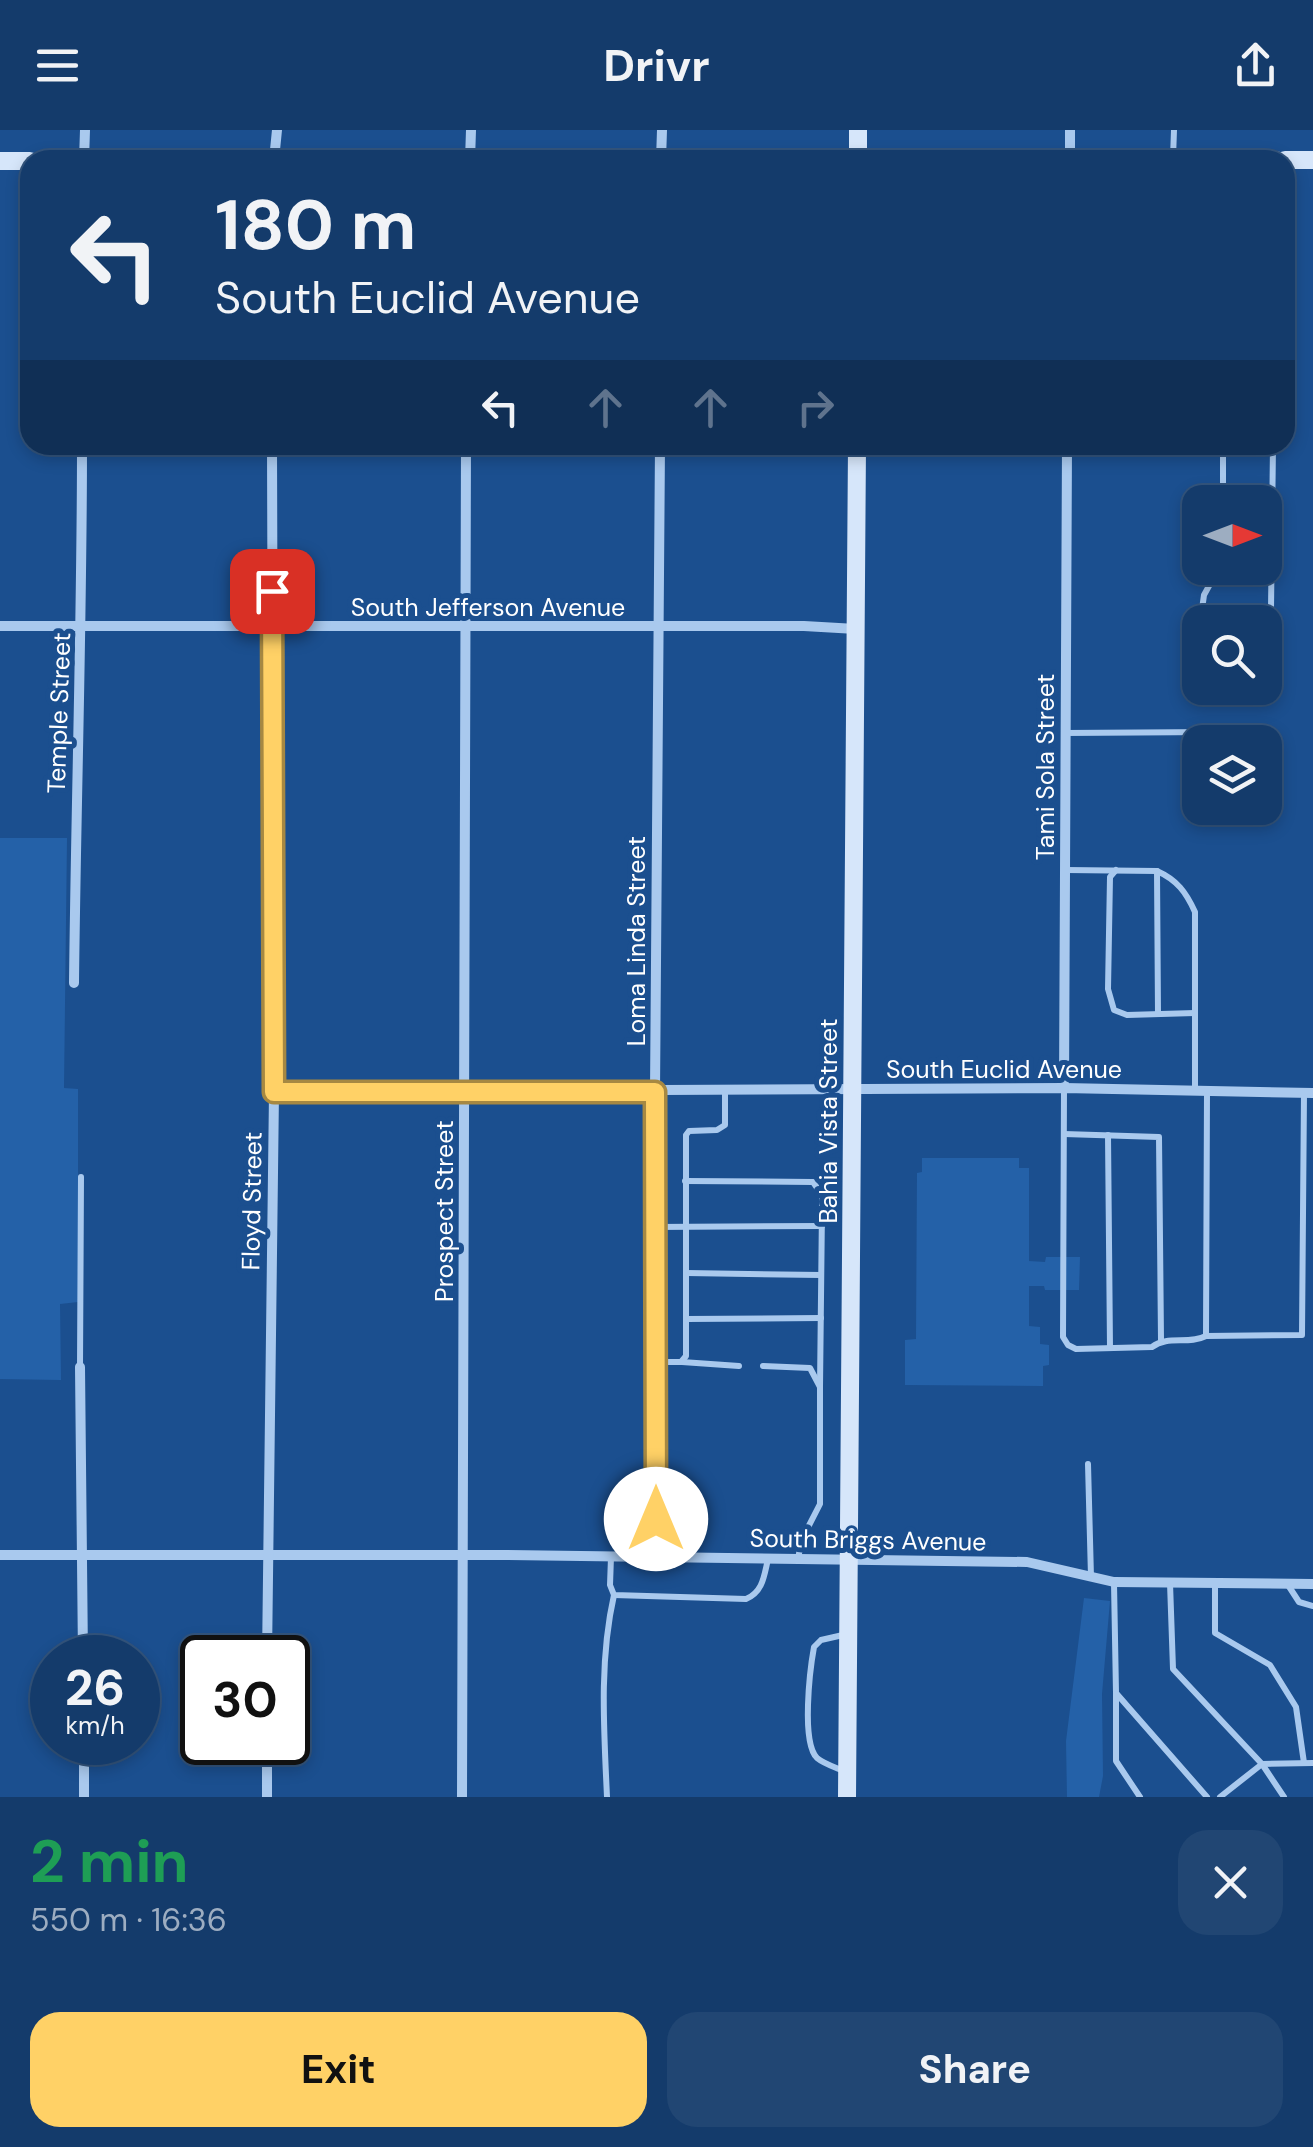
<!DOCTYPE html>
<html lang="en">
<head>
<meta charset="utf-8">
<style>
  body { margin:0; font-family:"DM Sans",sans-serif; background:#214673; color:#f1f3f6; height:100vh; display:flex; flex-direction:column; font-size:38px; white-space:nowrap }
  * { box-sizing:border-box; margin:0 }
  p { font-size:32px; color:#9dadc1 }
  .icon { flex:none; width:55px; height:55px; fill:none; stroke:currentColor; stroke-width:2; stroke-linecap:round; stroke-linejoin:round }
  .map { position:relative; height:1667px; overflow:hidden }
  .details { display:flex; flex-direction:column; background:#143b6b; flex:1 }
  .details>* { flex:none }
  .guide { position:absolute; left:20px; top:20px; width:1275px; height:305px; border-radius:30px; box-shadow:0 5px 15px #0003,0 0 0 2px #33557e; background:#143b6b; color:#f1f3f6; overflow:hidden }
  .needle { width:65px; rotate:90deg }
  .controls { position:absolute; left:1182px; top:355px; display:grid; gap:20px }
  .controls a { display:grid; place-items:center; width:100px; height:100px; border-radius:20px; background:#143b6b; box-shadow:0 5px 15px #0003,0 0 0 2px #33557e; font-size:50px }
  .speed { position:absolute; left:30px; top:1505px; display:flex; gap:20px; font-size:50px; font-weight:700; text-align:center }
  .speed>* { display:grid; place-content:center; width:130px; height:130px; border-radius:50%; background:#143b6b; box-shadow:0 5px 15px #0003,0 0 0 2px #33557e; line-height:1 }
  .speed small { font-size:25px; font-weight:400 }
  .speed .limit { border:5px solid #111; border-radius:15px; background:#fff; color:#111 }
  .pin { position:absolute; display:grid; place-items:center; width:85px; height:85px; color:#fff; margin:-42px; border-radius:20px; box-shadow:0 5px 15px #0006 }
  .me { position:absolute; width:110px; margin:-55px; rotate:0deg; stroke-linejoin:round; filter:drop-shadow(0 0 8px #0008) }
  .turn { display:flex; align-items:center; gap:35px; height:210px; padding:0 30px; font-size:45px }
  .turn .icon { width:130px; height:130px; stroke-width:2.5 }
  .turn b { display:block; font-size:70px; line-height:85px }
  .lanes { display:flex; align-items:center; height:95px; padding:0 30px; background:#0003; justify-content:center; gap:50px; direction:ltr }
  .lanes .off { opacity:.35 }
  .round { display:grid; place-items:center; flex:none; width:105px; height:105px; border-radius:30px; background:#214673 }
  .head { display:flex; align-items:center; justify-content:space-between; height:170px; padding:0 30px }
  h1 { font-size:60px; font-weight:700; line-height:75px; color:#1e9e55 }
  .primary-button { display:flex; gap:20px; margin-top:auto; padding:20px 30px }
  .primary-button a { flex:1; height:115px; border-radius:30px; background:#ffd166; color:#111; font-size:40px; font-weight:700; line-height:115px; text-align:center }
  .primary-button a+a { background:#214673; color:#f1f3f6 }
  header { display:flex; justify-content:space-between; align-items:center; height:130px; padding:0 30px; background:#143b6b; font-size:45px; font-weight:700 }
  .map>svg:first-child { display:block }
</style>
</head>
<body>
<header><svg class="icon" aria-label="menu" viewBox="0 0 24 24"><path d="M4 6h16M4 12h16M4 18h16"/></svg>Drivr<svg class="icon" aria-label="share" viewBox="0 0 24 24"><path d="M12 15V3M7 8l5-5 5 5M5 13v7h14v-7"/></svg></header>
<div class="map">
<svg width="1313" height="1667" viewBox="0 0 1313 1667">
  <rect width="100%" height="100%" fill="#1b4f8f"/>
  <g fill="#2461a8">
    <polygon points="0,708 67,708 64,958 78,959 78,1172 60,1174 61,1250 0,1249"/>
    <polygon points="922,1028 1019,1028 1019,1038 1029,1038 1029,1131 1045,1132 1046,1127 1080,1127 1079,1160 1045,1160 1044,1156 1029,1156 1029,1196 1040,1197 1040,1214 1049,1215 1049,1235 1043,1236 1043,1256 905,1255 905,1210 916,1209 917,1043 922,1042"/>
    <polygon points="1084,1468 1110,1471 1102,1564 1103,1646 1099,1667 1067,1667 1066,1611"/>
  </g>
  <g fill="none" stroke-linecap="round" stroke-linejoin="round">
    <g stroke="#a9c9ee" stroke-width="6">
      <polyline points="1173,28 1174,0"/>
      <polyline points="1223,315 1223,372"/>
      <polyline points="1200,494 1204,465 1219,438"/>
      <polyline points="1265,503 1271,479 1273,315"/>
      <polyline points="1064,603 1212,602"/>
      <path d="M1066 740 1157 741C1177 750 1186 762 1195 782V960"/>
      <polyline points="1116,740 1110,747 1108,859 1114,880 1127,885 1195,883"/>
      <polyline points="1157,741 1158,884"/>
      <path d="M1064 958 1063 1207 1068 1215 1076 1219 1152 1217C1168 1205 1188 1215 1206 1206L1302 1205 1304 963"/>
      <polyline points="1064,1004 1159,1007 1161,1210"/>
      <polyline points="1108,1005 1110,1218"/>
      <polyline points="685,1051 813,1052 822,1065 822,1078 820,1257"/>
      <polyline points="655,1097 822,1096"/>
      <polyline points="686,1143 821,1145"/>
      <polyline points="686,1189 821,1188"/>
      <polyline points="1206,1206 1207,962"/>
      <polyline points="656,1232 681,1232 686,1226 686,1005 689,1001 717,1000 725,995 725,962"/>
      <polyline points="682,1232 739,1236"/>
      <polyline points="763,1236 810,1238 820,1257 820,1374 801,1411 798,1430"/>
      <polyline points="80,1237 81,1047"/>
      <polyline points="1088,1334 1091,1447"/>
      <path d="M611 1427 610 1455 614 1465 746 1469C763 1462 764 1446 768 1429"/>
      <polyline points="1114,1453 1116,1563 1207,1667"/>
      <polyline points="1170,1453 1173,1539 1262,1634 1284,1667"/>
      <polyline points="1215,1454 1215,1503 1270,1535 1296,1577 1304,1633"/>
      <polyline points="1288,1455 1299,1472 1313,1476"/>
      <path d="M843 1505 821 1510 814 1517C810 1539 801 1612 817 1628 824 1634 837 1638 846 1642"/>
      <polyline points="1116,1564 1116,1631 1140,1667"/>
      <path d="M607 1667C604 1600 599 1531 614 1465"/>
      <polyline points="1220,1667 1262,1634 1313,1633"/>
    </g>
    <g stroke="#a9c9ee" stroke-width="10">
      <polyline points="1070,0 1070,30"/>
      <polyline points="84,30 85,0"/>
      <polyline points="274,30 277,0"/>
      <polyline points="470,30 471,0"/>
      <polyline points="661,30 662,0"/>
      <polyline points="0,496 804,496 856,499"/>
      <path d="M74 853C76 673 82 494 82 315"/>
      <polyline points="1064,958 1067,315"/>
      <polyline points="274,962 1064,958 1313,963"/>
      <polyline points="80,1237 83,1528"/>
      <polyline points="0,1425 502,1425 1027,1432 1114,1452 1313,1454"/>
      <polyline points="657,1426 655,962 660,315"/>
      <polyline points="267,1528 274,962 272,315"/>
      <polyline points="84,1612 84,1667"/>
      <polyline points="267,1667 267,1612"/>
      <polyline points="462,1667 466,315"/>
    </g>
    <g stroke="#d6e6fa" stroke-width="18">
      <polyline points="513,30 1276,30"/>
      <polyline points="858,30 858,0"/>
      <polyline points="1285,30 1313,30"/>
      <polyline points="0,31 30,31"/>
      <polyline points="847,1667 857,315"/>
    </g>
  </g>
  <g fill="none" stroke-linecap="round" stroke-linejoin="round">
    <g stroke="#a68842" stroke-width="25">
      <polyline id="route" points="272,461 274,962 655,962 656,1389"/>
    </g>
    <use href="#route" stroke="#ffd166" stroke-width="18"/>
  </g>
  <g text-anchor="middle" dominant-baseline="central" stroke-width="10" stroke-linejoin="round" paint-order="stroke">
    <g font-size="25" fill="#fff" stroke="#1b4f8f">
      <text x="488" y="477">South Jefferson Avenue</text>
      <text transform="translate(59 583) rotate(-88)">Temple Street</text>
      <text transform="translate(1045 637) rotate(-90)">Tami Sola Street</text>
      <text transform="translate(636 811) rotate(-90)">Loma Linda Street</text>
      <text x="1004" y="939">South Euclid Avenue</text>
      <text transform="translate(828 991) rotate(-90)">Bahia Vista Street</text>
      <text transform="translate(252 1071) rotate(-89)">Floyd Street</text>
      <text transform="translate(444 1081) rotate(-90)">Prospect Street</text>
      <text transform="translate(868 1410) rotate(1)">South Briggs Avenue</text>
    </g>
  </g>
</svg>
<div class="controls">
<a><svg class="needle" viewBox="-14 -14 28 28"><path d="M0-13l5 13h-10z" fill="#e53935"/><path d="M0 13l5-13h-10z" fill="#9dadc1"/></svg></a>
<a><svg class="icon" aria-label="search" viewBox="0 0 24 24"><circle cx="10" cy="10" r="6"/><path d="M15 15l6 6"/></svg></a>
<a><svg class="icon" aria-label="layers" viewBox="0 0 24 24"><path d="M12 4l9 5-9 5-9-5zM3 14l9 5 9-5"/></svg></a>
</div>
<div class="speed"><div>26<small>km/h</small></div><div class="limit">30</div></div>
<div class="pin" style="left:272px;top:461px;background:#d93025"><svg class="icon" aria-label="arrive" viewBox="0 0 24 24"><path d="M6 21V4h12l-3 4 3 4H6"/></svg></div>
<svg class="me" style="left:656px;top:1389px" viewBox="-20 -20 40 40"><circle r="19" fill="#fff"/><path d="M0-13L10 11 0 6-10 11z" fill="#ffd166"/></svg>
<div class="guide">
<div class="turn"><svg class="icon" aria-label="left" viewBox="0 0 24 24"><path d="M17 20v-9H6M10 6l-5 5 5 5"/></svg><div><b>180 m</b>South Euclid Avenue</div></div>
<div class="lanes"><svg class="icon" aria-label="left" viewBox="0 0 24 24"><path d="M17 20v-9H6M10 6l-5 5 5 5"/></svg><svg class="icon off" aria-label="ahead" viewBox="0 0 24 24"><path d="M12 20V5M6 11l6-6 6 6"/></svg><svg class="icon off" aria-label="ahead" viewBox="0 0 24 24"><path d="M12 20V5M6 11l6-6 6 6"/></svg><svg class="icon off" aria-label="right" viewBox="0 0 24 24"><path d="M7 20v-9h11M14 6l5 5-5 5"/></svg></div>
</div>
</div>
<section class="details">
<div class="head"><div><h1>2 min</h1><p>550 m · 16:36</p></div><a class="round"><svg class="icon" aria-label="close" viewBox="0 0 24 24"><path d="M6 6l12 12M18 6L6 18"/></svg></a></div>
<div class="primary-button"><a>Exit</a><a>Share</a></div>
</section>
</body>
</html>
